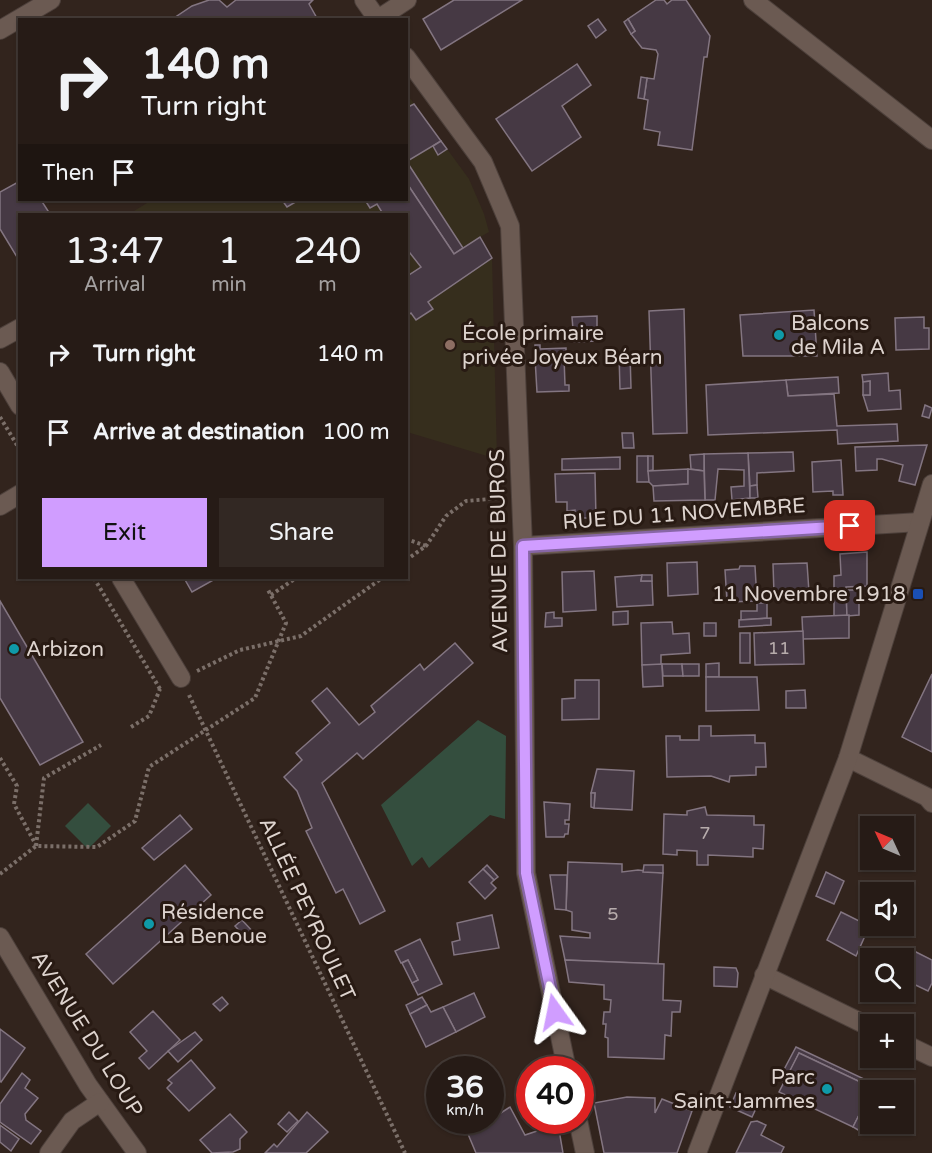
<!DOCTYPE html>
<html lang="en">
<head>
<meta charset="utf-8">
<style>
  body { margin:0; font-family:"Varela Round",sans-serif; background:#322823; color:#f1f3f6; height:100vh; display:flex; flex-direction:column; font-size:22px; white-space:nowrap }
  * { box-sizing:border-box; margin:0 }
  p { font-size:20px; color:#a4a1a1 }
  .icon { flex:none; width:33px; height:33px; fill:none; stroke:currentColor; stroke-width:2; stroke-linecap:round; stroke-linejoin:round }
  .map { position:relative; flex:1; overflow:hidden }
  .details { position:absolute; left:18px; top:213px; width:390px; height:366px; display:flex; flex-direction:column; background:#261b16; border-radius:0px; box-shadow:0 2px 4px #0004,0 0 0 2px #423935 }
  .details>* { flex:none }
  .hud { position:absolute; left:18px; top:18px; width:390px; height:183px; border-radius:0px; box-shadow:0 2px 4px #0004,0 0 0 2px #423935; background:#261b16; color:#f1f3f6; overflow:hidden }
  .needle { width:39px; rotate:314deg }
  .tools { position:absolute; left:860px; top:816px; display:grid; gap:12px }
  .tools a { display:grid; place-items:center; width:54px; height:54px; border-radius:0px; background:#261b16; box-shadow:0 2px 4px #0004,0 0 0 2px #423935; font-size:30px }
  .speed { position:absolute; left:426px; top:1056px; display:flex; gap:12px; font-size:30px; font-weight:700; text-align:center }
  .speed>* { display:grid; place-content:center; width:78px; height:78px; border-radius:50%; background:#261b16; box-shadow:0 2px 4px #0004,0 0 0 2px #423935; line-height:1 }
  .speed small { font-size:15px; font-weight:400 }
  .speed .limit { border:9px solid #d22; background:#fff; color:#111 }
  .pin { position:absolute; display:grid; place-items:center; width:51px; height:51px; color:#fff; margin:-26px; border-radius:12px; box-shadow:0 3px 9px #0006 }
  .me { position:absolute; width:66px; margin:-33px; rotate:348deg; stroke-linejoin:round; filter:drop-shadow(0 0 4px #0008) }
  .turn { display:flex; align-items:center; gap:21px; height:126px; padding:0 24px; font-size:27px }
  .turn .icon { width:78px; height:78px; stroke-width:2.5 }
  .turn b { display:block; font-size:42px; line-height:51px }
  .then { display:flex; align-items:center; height:57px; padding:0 24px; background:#0003; gap:12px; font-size:22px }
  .eta { display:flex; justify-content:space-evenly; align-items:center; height:102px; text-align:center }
  .eta b { font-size:36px; font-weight:600; line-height:42px }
  .button { display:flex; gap:12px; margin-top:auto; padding:12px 24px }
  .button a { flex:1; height:69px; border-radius:0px; background:#d09dff; color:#111; font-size:24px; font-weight:600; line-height:69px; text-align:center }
  .button a+a { background:#322823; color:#f1f3f6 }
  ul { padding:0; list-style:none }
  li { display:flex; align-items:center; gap:18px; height:78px; padding:0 24px }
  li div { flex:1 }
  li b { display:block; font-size:22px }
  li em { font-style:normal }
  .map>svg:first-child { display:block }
</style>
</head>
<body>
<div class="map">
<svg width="932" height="1153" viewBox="0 0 932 1153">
  <rect width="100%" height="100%" fill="#32241d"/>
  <polygon fill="#362e1d" points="407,94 469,179 484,214 489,232 480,237 492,258 497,459 407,432 406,214 129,214 152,200 406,200"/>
  <g fill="#344e3e">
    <polygon points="478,720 506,736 505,819 490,815 429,868 422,857 412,866 381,805"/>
    <polygon points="88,803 111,826 88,849 65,826"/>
  </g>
  <g fill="#463944" stroke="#837581" stroke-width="1.5">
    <polygon points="219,0 227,7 236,0 313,0 309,4 318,20 171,20 192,6 209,0"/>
    <polygon points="454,0 522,0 441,50 423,19"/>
    <polygon points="656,0 664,0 667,4 672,0 686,0 710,36 707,57 704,57 692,150 658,145 660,132 644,129 648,100 644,99 647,78 654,79 658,54 656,50 642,48 631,34 635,31 628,19"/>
    <polygon points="598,19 606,30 596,38 588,26"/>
    <polygon points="628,19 635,31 631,34 624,22"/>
    <polygon points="577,64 591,85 562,106 581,137 532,171 496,119"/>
    <polygon points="641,77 647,78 644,99 638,98"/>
    <polygon points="414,104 441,141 406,162 406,108"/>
    <polygon points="441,141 447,149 438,155 433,146"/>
    <polygon points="407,162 463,248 454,254 406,182"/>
    <polygon points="20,181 20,200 41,200 50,214 20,214 20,262 0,229 0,192"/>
    <polygon points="406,182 454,254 480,237 492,258 428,302 433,309 416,320 411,313 406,317 406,277 421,267 406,248 406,214 383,214 377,204 370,208 365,200 406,200"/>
    <polygon points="282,200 299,200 287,207"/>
    <polygon points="684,309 687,433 653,434 649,311"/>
    <polygon points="814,310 817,356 743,356 740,315"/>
    <polygon points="597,316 597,341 574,342 572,317"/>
    <polygon points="924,317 924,328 929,328 929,349 896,350 895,318"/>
    <polygon points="535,345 540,345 540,349 566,348 566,356 535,358"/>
    <polygon points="630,353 631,388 620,389 619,354"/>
    <polygon points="564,357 565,385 569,385 569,391 537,392 535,358"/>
    <polygon points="888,373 889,391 900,390 901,409 868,411 863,395 870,395 870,381 863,382 862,375"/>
    <polygon points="838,377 839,393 788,396 786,380"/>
    <polygon points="786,380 788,396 834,394 837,426 897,424 898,441 838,444 837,430 708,435 706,385"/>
    <polygon points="870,381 870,395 863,395 863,382"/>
    <polygon points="925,405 932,408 929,418 922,416"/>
    <polygon points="622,433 633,433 634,448 623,448"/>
    <polygon points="927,445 915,485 899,481 903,465 882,459 877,459 877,470 856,471 855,447"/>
    <polygon points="793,452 794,471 757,473 757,485 750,486 748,453"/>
    <polygon points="748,453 750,498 732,500 731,487 744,486 744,470 718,469 715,500 705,500 704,454"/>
    <polygon points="704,454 704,471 691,469 690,455"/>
    <polygon points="637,456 648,456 649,482 637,482"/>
    <polygon points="648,456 653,456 653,470 648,471"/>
    <polygon points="620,457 620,469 562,470 562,459"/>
    <polygon points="841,460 843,495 833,495 833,491 813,492 812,462"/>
    <polygon points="688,469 688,484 653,486 649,482 648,471"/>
    <polygon points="688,469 704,471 705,500 654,501 653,486 688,484"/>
    <polygon points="595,473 596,518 575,518 575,510 567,511 567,502 556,502 555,474"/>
    <polygon points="757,485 758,498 750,498 750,486"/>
    <polygon points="867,552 867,586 846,587 847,616 834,616 834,576 841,575 840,554"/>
    <polygon points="697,562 698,594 668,596 667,563"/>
    <polygon points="807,563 809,592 774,594 773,564"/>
    <polygon points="740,566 755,566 757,601 727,602 725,570 739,569"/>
    <polygon points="594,571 596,610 563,612 562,572"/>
    <polygon points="642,575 641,581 652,581 653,605 617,607 615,577"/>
    <polygon points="642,575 652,575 652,581 641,581"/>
    <polygon points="184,578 217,578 192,592"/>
    <polygon points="846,590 859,590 859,615 847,616"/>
    <polygon points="0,601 83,742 40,765 0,698"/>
    <polygon points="757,603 767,603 767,618 741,620 741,611 757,611"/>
    <polygon points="628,611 628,624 613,625 613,612"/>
    <polygon points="554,612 554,618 562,618 562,626 545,627 546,613"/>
    <polygon points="849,615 849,638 803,639 802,617"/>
    <polygon points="771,618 771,625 739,627 739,620"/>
    <polygon points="672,622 673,634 689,633 690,653 661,655 661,665 642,665 641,623"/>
    <rect x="704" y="623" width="12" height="13"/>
    <polygon points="803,631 804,664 755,665 754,633"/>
    <rect x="740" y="633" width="10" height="30"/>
    <polygon points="455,643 473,663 363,759 357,753 322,783 385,911 360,924 343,889 336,893 306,831 312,828 297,791 284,777 302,760 296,753 330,723 312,701 327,688 359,725 375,712 371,706 420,664 424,670"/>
    <polygon points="719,663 719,677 706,677 706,664"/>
    <polygon points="662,664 663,686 643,687 642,665"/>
    <polygon points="662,664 682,664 683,676 663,676"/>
    <polygon points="682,664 699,664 699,676 683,676"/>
    <polygon points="932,674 932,752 902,737"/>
    <polygon points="706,677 757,677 759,710 706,711"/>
    <polygon points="575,680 599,680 599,719 562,720 562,699 575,698"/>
    <polygon points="805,690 806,708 786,708 786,691"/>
    <polygon points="699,726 711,726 711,736 755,735 755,743 765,743 766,767 756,767 756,775 730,776 729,782 711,776 667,777 666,736 680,736 680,740 699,740"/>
    <polygon points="597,769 634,771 632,810 594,808 595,793 591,793"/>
    <polygon points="591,793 595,793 594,808 591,807"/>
    <polygon points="544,802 570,804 569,820 565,820 565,824 569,824 568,834 565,834 564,837 546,837"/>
    <polygon points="705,807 707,815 754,816 754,825 764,825 763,849 753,848 753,857 708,855 708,865 697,865 697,851 677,850 677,855 663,854 664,814 687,815 687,811"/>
    <polygon points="180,815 192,829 154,860 142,848"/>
    <polygon points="568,862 622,864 622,872 638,870 663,873 658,964 565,960 560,936 590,938 590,933 572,930 572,912 566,910"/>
    <polygon points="185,865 211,895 113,984 86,954"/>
    <polygon points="487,865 498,877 494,880 483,869"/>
    <polygon points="644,865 663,865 663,873 643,872"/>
    <polygon points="483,869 494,880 491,883 496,888 485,899 469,882"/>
    <polygon points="826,872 844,881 834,904 816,896"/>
    <polygon points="550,875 567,875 566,910 555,909"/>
    <polygon points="841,912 859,921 860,918 867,921 869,927 856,956 827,940"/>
    <polygon points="492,915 499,948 454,955 452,942 460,940 457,923"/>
    <polygon points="242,920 255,934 248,940 235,926"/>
    <polygon points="420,939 442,984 418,995 412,983 418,980 408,960 401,963 395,951"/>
    <polygon points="914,951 932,960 932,983 928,991 903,979 903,973"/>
    <polygon points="408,960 418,980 412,983 402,963"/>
    <polygon points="565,960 664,964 663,1000 681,1001 680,1012 672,1012 671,1036 665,1035 664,1059 608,1057 608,1038 605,1037 606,1024 603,1024 604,1012 610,1012 611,1000 604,999 604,985 569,982"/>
    <polygon points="714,967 736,968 738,973 737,987 714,986"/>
    <polygon points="474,993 485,1017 456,1032 443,1007"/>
    <polygon points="222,997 228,1004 220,1011 213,1004"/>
    <polygon points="422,997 427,1005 410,1014 406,1005"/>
    <polygon points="427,1005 431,1012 443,1007 456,1032 426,1047 410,1014"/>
    <polygon points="153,1011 180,1040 149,1069 139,1058 147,1051 130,1032"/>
    <polygon points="0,1029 25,1048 1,1082 0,1081"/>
    <polygon points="195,1032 202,1040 178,1062 168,1051"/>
    <polygon points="796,1047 879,1086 877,1090 871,1090 873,1088 799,1053 785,1082 779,1079"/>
    <polygon points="799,1053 873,1088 853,1127 779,1092"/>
    <polygon points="191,1060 215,1088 189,1111 167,1088 172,1083 168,1080"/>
    <polygon points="22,1073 30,1080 25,1088 38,1098 25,1114 26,1120 41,1131 31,1144 0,1122 0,1104"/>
    <polygon points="736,1093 758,1104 752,1117 730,1107"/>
    <polygon points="627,1097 655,1098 655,1113 662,1099 692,1111 677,1153 604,1153 594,1103"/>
    <polygon points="510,1107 525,1135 558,1124 563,1153 476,1153 468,1134"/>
    <polygon points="863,1107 868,1110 858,1130 853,1127"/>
    <polygon points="289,1112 298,1121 287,1132 278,1124"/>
    <polygon points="307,1112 328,1132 306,1153 265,1153 274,1144 277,1147"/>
    <polygon points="230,1114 247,1132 240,1139 240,1149 233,1152 212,1153 200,1140"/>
    <polygon points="757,1121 766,1125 761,1135 784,1147 781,1153 736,1153 751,1122"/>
    <polygon points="0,1125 19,1139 11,1151 0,1142"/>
  </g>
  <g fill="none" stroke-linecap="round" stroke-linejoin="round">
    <g stroke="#4d403b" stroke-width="20">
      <g id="minor">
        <polyline points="364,0 378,20"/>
        <polyline points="753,0 932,140"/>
        <polyline points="378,19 407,0"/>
        <polyline points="0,30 51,0"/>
        <polyline points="406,57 483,162 510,226 523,546 526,873 567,1070"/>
        <polyline points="0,339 20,328"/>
        <polyline points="0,372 20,406"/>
        <polyline points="0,506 20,494"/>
        <polyline points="523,546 920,522"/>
        <polyline points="121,578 181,678"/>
        <polyline points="848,758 927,797 932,803"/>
        <polyline points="0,937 88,1085 137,1153"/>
        <polyline points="764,975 870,1027"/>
        <polyline points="903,1043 932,1057"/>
        <polyline points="578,1120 585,1153"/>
        <polyline points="49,1153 72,1121 100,1102"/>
        <polyline points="697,1153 848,758 932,484"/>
      </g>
    </g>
    <g stroke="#7b6f69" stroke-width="4" stroke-dasharray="3 3" stroke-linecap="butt">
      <polyline points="0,417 20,450"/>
      <polyline points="406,539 426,546"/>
      <polyline points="406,560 426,546 446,516 466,501 502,498"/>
      <polyline points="94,578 160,689"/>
      <polyline points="271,595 296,578"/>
      <polyline points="197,671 240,650 301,636 382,578"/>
      <polyline points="189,695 405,1153"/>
      <polyline points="131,727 149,716 160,689 163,687"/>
      <polyline points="0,758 17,786 14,804 36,845"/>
      <polyline points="36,846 44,778 101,745"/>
      <polyline points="0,874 36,846 97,847 135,821 149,767 255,698 286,623 267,588"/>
    </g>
    <use href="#minor" stroke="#6b5a52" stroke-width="18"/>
  </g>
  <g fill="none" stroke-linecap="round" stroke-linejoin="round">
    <g stroke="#8766a6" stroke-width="15">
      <polyline id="route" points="555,1012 526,873 523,546 850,526"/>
    </g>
    <use href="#route" stroke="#d09dff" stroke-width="10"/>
  </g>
  <g fill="#0f9aa8" stroke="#281a13" stroke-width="2">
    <circle cx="779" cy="335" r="6"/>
    <circle cx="14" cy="649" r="6"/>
    <circle cx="149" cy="924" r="6"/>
    <circle cx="827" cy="1089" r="6"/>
  </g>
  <circle fill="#8d6e63" stroke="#281a13" stroke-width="2" cx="450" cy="345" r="6"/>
  <rect fill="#1a4fb4" stroke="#281a13" stroke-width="2" x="912" y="588" width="12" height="12" rx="3"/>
  <g text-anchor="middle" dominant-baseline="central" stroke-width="6" stroke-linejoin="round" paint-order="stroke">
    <g font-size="18" fill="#b7acac">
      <text x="779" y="648">11</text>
      <text x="705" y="833">7</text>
      <text x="613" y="914">5</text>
    </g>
    <g font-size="21" fill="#ddd3ce" stroke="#281a13" text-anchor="start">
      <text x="791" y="323">Balcons<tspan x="791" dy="24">de Mila A</tspan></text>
      <text x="462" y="333">École primaire<tspan x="462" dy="24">privée Joyeux Béarn</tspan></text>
      <text x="906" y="594" text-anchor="end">11 Novembre 1918</text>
      <text x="26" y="649">Arbizon</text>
      <text x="161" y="912">Résidence<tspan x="161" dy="24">La Benoue</tspan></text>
      <text x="815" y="1077" text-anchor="end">Parc<tspan x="815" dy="24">Saint-Jammes</tspan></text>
    </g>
    <g font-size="21" fill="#ddd3ce" stroke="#281a13">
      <text transform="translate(684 514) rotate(-4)">RUE DU 11 NOVEMBRE</text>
      <text transform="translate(499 551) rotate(-91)">AVENUE DE BUROS</text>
      <text transform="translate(307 909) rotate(65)">ALLÉE PEYROULET</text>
      <text transform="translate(87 1034) rotate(58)">AVENUE DU LOUP</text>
    </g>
  </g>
</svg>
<div class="tools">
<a><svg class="needle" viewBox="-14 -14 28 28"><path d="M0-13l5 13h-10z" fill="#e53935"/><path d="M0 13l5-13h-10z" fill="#a4a1a1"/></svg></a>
<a><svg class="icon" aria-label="sound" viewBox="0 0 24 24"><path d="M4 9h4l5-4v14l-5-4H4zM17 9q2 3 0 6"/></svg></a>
<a><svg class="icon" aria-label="search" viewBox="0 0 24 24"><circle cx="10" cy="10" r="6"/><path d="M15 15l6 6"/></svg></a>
<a>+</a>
<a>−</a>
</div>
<div class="speed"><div>36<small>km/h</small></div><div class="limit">40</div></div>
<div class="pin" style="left:850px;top:526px;background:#d93025"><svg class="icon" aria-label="arrive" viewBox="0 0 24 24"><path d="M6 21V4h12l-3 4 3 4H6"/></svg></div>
<svg class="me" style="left:555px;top:1012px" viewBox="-20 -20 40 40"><path d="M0-17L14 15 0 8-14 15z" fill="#d09dff" stroke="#fff" stroke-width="4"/></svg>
<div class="hud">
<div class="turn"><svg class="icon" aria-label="right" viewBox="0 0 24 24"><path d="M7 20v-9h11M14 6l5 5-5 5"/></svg><div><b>140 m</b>Turn right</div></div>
<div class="then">Then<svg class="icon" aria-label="arrive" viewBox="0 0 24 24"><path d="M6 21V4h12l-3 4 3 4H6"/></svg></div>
</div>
<section class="details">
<div class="eta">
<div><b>13:47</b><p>Arrival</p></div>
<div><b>1</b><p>min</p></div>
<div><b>240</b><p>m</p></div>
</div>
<ul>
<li><svg class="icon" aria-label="right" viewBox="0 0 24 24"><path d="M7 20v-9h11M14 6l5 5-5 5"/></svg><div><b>Turn right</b></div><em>140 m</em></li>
<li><svg class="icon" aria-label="arrive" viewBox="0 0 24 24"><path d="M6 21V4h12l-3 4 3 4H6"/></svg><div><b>Arrive at destination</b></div><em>100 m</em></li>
</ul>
<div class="button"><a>Exit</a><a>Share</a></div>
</section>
</div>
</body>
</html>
